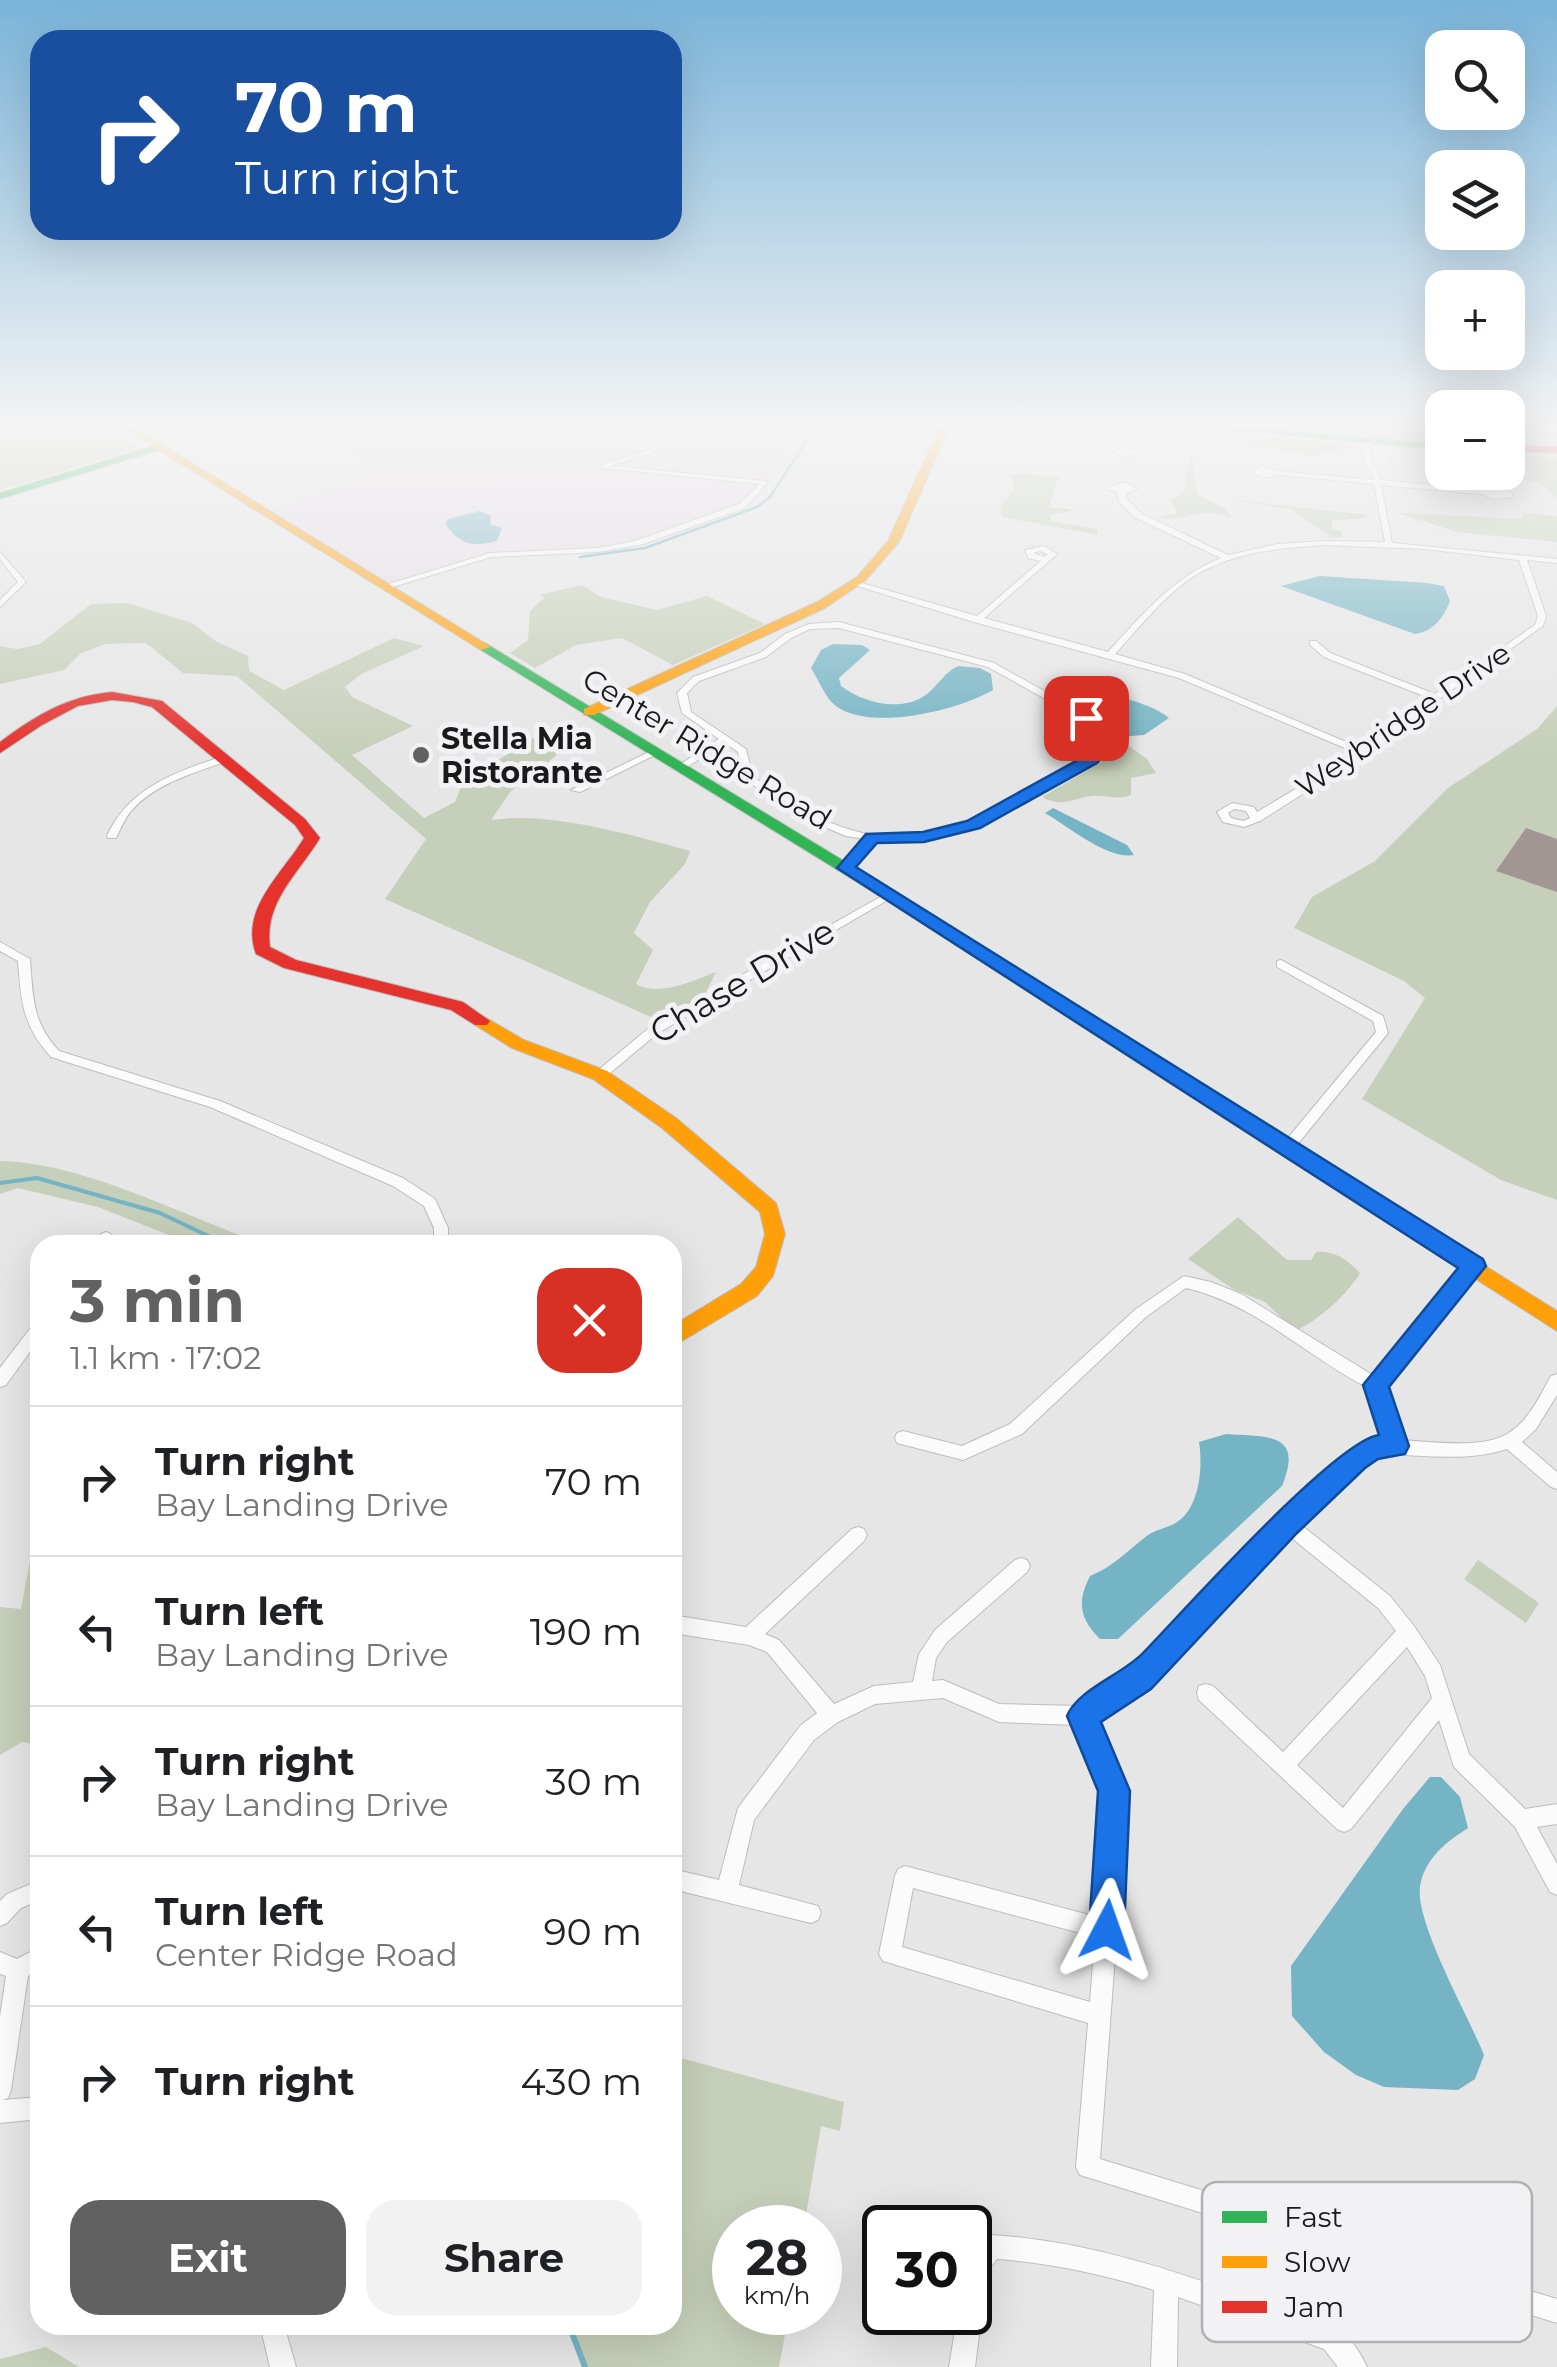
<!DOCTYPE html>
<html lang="en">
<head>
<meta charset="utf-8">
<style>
  body { margin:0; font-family:Montserrat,sans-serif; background:#f2f2f2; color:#202124; height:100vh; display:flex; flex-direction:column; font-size:38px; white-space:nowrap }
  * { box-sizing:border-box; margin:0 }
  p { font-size:32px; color:#757577 }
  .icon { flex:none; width:55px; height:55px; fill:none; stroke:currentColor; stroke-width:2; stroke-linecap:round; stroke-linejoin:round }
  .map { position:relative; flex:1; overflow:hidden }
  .panel { position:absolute; left:30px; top:1235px; width:652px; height:1100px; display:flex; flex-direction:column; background:#fff; border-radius:30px; box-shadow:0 10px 40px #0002 }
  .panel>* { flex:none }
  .guide { position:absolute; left:30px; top:30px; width:652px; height:210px; border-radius:30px; box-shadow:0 10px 40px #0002; background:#1a4fa0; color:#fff; overflow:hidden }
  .fabs { position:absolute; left:1425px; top:30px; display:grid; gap:20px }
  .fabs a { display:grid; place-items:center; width:100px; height:100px; border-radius:20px; background:#fff; box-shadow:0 10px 40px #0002; font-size:50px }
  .speed { position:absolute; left:712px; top:2205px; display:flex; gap:20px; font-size:50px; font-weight:700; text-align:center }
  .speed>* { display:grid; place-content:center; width:130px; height:130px; border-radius:50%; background:#fff; box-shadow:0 10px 40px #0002; line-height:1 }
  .speed small { font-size:25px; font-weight:400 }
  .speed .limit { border:5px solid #111; border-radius:15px; background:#fff; color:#111 }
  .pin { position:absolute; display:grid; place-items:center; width:85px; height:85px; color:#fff; margin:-42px; border-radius:20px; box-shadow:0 5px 15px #0006 }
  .me { position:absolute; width:110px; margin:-55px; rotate:4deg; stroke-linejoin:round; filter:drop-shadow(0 0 8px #0008) }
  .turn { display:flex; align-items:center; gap:35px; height:210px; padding:0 40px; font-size:45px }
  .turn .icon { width:130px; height:130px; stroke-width:2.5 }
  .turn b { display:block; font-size:70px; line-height:85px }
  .round { display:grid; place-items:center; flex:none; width:105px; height:105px; border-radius:30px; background:#f2f2f2 }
  .overview { display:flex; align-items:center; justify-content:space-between; height:170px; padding:0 40px }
  h1 { font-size:60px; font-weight:700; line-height:75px; color:#616162 }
  .cta { display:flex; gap:20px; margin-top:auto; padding:20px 40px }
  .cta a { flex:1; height:115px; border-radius:30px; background:#616162; color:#fff; font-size:40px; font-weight:700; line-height:115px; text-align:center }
  .cta a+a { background:#f2f2f2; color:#202124 }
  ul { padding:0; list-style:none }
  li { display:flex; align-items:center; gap:30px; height:150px; padding:0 40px; border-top:2px solid #e0e0e0 }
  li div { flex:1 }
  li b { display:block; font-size:38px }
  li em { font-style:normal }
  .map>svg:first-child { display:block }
</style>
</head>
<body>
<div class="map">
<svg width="1557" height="2367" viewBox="0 0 1557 2367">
  <rect width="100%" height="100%" fill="#e6e6e7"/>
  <polygon fill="#e7dde6" points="362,426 803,426 804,428 759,497 735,512 631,548 489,557 396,588 269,512 376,473 366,466 371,463 341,446 361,436 349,429"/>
  <g fill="#c6cfb9">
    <polygon points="0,426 107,426 139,448 0,490"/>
    <polygon points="1318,426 1442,431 1442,441 1318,431"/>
    <path d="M1218 433 1338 443 1355 448 1331 450 1314 456 1223 439V444C1212 443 1203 443 1196 434Z"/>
    <path d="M1191 447 1197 494 1224 508 1232 518C1194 503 1192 524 1158 517L1177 513 1171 499 1184 493Z"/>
    <polygon points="1508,454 1557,458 1557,498 1539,483 1497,473 1508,472"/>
    <polygon points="1010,474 1059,476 1049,507 1076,510 1050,515 1050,521 1097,529 1098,535 1002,517 1000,505 1015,491"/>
    <polygon points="1226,499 1359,514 1368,514 1364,518 1332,521 1332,528 1343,533 1342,537 1331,537 1291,509"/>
    <polygon points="1398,513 1521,519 1524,513 1557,516 1557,542 1457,532"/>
    <polygon points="582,585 601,597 657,610 707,596 765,624 673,665 622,638 576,645 535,668 510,653 528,640 530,611 545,597 539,595"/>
    <path d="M127 603 192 623 217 642 248 656 249 671 284 690 394 638 424 646 361 674 345 687 352 697 413 726 352 755 424 818 455 802 463 782 543 732 557 755 511 791 491 820C550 811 632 835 690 851L685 864 650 902 634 933 653 950 636 984C659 997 692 981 716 972L703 998 660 1021 385 899 426 839 237 676 183 673 146 643 106 644 81 653 64 670 0 684V646L17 649 40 644 91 604Z"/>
    <polygon points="1557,706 1557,1200 1501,1180 1362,1099 1425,998 1404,981 1294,928 1312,897 1375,861 1448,788 1537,729"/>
    <path d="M1129 746 1147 759 1156 773 1131 778V795C1117 801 1105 794 1090 796 1071 800 1061 807 1042 797Z"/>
    <path d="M0 1161C78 1162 174 1211 248 1238L253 1245H183L169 1235 98 1207 18 1188 0 1194Z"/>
    <path d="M1238 1217 1287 1260H1311L1316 1252C1334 1250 1348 1260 1360 1273 1347 1295 1319 1320 1295 1331L1265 1302 1233 1289 1188 1259Z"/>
    <polygon points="40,1507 40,1745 22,1742 0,1755 0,1607 21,1609"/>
    <polygon points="1478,1560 1539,1603 1526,1623 1464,1579"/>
    <polygon points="673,2056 844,2102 840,2131 821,2126 804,2227 735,2228 735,2312 789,2313 779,2367 585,2367 569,2325 672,2325"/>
    <polygon points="46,2347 79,2367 0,2367 0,2359"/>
  </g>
  <g fill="#75b4c4">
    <path d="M480 511 491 516 490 524 502 528 497 541C473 547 460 545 446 525L447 519Z"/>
    <path d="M1320 576 1427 583 1444 586 1450 601C1443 618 1434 631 1415 634L1281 586Z"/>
    <path d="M833 644 862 645 870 650 839 678 841 686C863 703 902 713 927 694 938 685 945 672 958 666L980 668 991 674 993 690C959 710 871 732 836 706 826 699 818 679 811 668L821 650Z"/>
    <path d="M1072 690C1102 693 1145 699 1169 718L1144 735 1119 737 1070 702Z"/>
    <path d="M1053 808 1127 845 1134 855C1107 860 1068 826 1045 813Z"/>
    <path d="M1226 1434C1268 1437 1304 1432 1282 1486L1118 1639H1100C1079 1618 1077 1602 1090 1576 1113 1567 1128 1550 1148 1535 1157 1529 1168 1528 1177 1522 1200 1507 1203 1466 1199 1442Z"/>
    <path d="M1430 1777H1441L1460 1797 1468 1828C1446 1842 1424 1859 1420 1887 1415 1923 1469 2017 1484 2055L1475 2079 1458 2090 1384 2087 1356 2075 1324 2052 1292 2016 1291 1966 1403 1809Z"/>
  </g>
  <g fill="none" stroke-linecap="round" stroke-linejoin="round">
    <polyline stroke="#75b4c4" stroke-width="2.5" points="580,557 645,548 757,507 770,497 816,426"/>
    <polyline stroke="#75b4c4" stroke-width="4" points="0,1183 37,1178 160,1213 227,1245"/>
    <polyline stroke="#75b4c4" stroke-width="6" points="569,2325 585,2367"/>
  </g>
  <polygon fill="#a29695" points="1526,828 1557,839 1557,892 1496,871"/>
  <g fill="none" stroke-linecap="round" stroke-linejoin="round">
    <g stroke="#bdbdbe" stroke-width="2">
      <g id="street">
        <polygon points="228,426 257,430 290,426 257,434"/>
        <polygon points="698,426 706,426 659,450 610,466 767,481 767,483 745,508 640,545 598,552 491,557 386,589 379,587 490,553 598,548 635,541 739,504 760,484 596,467 655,448"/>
        <path d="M1370 436 1373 438V444L1369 447 1372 465 1378 471 1380 480 1482 490 1496 486 1512 493V497L1493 499 1481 494 1381 485 1392 543 1557 559V563L1527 560 1546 616 1543 626 1312 788 1260 821 1244 827 1223 822 1217 812 1232 803 1254 807 1257 812 1304 784 1352 751 1179 678 974 622 851 584 858 582 977 616 1041 561 1028 558 1025 550 1044 546 1057 554 984 618 1108 652C1143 614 1172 578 1221 558L1136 518 1119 502 1118 493 1108 489V487L1126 482 1137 489 1126 493V499L1142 514 1228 555 1278 544 1324 541 1385 542 1374 484 1280 475 1265 478 1251 472 1261 466 1278 471 1373 480 1372 472 1366 466 1363 446ZM1324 545 1424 549 1519 560 1538 616 1535 625 1435 694 1330 653 1316 641H1310V645L1324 657 1429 698 1358 747 1185 674 1115 654C1141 626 1167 591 1201 572 1239 551 1282 548 1324 545ZM1040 551 1048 554 1045 557 1033 553ZM1234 809 1246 811 1250 818 1243 821 1231 818 1228 813Z"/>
        <polygon points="1128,445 1141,452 1127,457 1113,451"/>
        <polygon points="0,552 26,582 0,607 0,600 18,582 0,559"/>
        <path d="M839 622 994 663 1089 716 1102 727 1105 751 1094 762C1032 798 951 852 876 840L850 870H842V866L866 839 846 836 808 820 750 783 742 773 738 752 725 743 684 769 676 767 719 739 682 713 677 693 693 677 760 653 785 634 809 624ZM839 628 988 667 1083 720 1092 728 1095 750 1088 758C1018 797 935 855 851 830 816 820 787 798 756 779L752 773 746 749 691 712 687 693 699 681 766 657 791 638 810 629Z"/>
        <polygon points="653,750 661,752 580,792 571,790"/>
        <path d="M224 756 229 759 227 761C195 773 156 783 132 810 125 818 121 828 116 838H108L107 836C128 788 177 771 224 756Z"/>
        <polygon points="889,892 894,895 893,897 658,1033 604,1078 596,1078 594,1075 596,1072 650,1027"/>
        <path d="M0 942 30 959C33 997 32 1022 59 1051L220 1101 403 1178 435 1199 448 1228V1245H434V1228L424 1206 393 1186 210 1107 51 1057C22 1025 21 1001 18 961L0 951Z"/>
        <polygon points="1281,960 1383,1016 1388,1033 1292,1151 1287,1153 1280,1148 1282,1145 1376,1032 1373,1021 1277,967 1277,961"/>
        <polygon points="106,1232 111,1234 113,1238 109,1245 94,1245 101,1234"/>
        <path d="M1474 1260 1479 1262 1481 1266 1479 1270 1384 1386 1402 1440C1432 1442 1481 1449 1507 1434 1528 1422 1540 1396 1551 1376L1557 1374V1395L1536 1429 1522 1442 1557 1472V1489L1551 1487 1507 1449C1464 1463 1420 1454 1376 1454L1300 1524 1390 1596 1414 1626 1440 1665 1469 1754 1525 1809 1557 1804V1824L1537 1827 1557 1864V1895L1550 1892 1515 1827 1454 1767 1439 1720 1351 1829 1344 1832 1337 1829 1199 1700 1197 1693 1199 1686 1206 1684 1213 1686 1283 1752 1396 1631 1378 1608 1288 1535 1147 1685 1094 1720 1124 1791 1123 1848 1100 2159 1557 2299V2323L1080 2175 1076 2167 1088 2023 883 1961 879 1954 895 1876 898 1869 905 1866 1097 1917 1103 1848 1104 1791 1077 1725 999 1722 943 1698 875 1704 838 1722 814 1740 754 1820 739 1885 818 1906 821 1913 818 1920 811 1923 672 1889V1869L719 1880 738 1808 800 1726 817 1713 767 1652 749 1645 672 1633V1615L746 1627 852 1529 858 1527 864 1529 867 1535 864 1541 765 1634 779 1640 834 1704 874 1686 913 1682 919 1654 935 1630 1015 1560 1021 1558 1027 1560 1030 1566 1027 1572 947 1642 936 1658 932 1681 943 1680 999 1704 1081 1706 1133 1671 1281 1518 1367 1442 1386 1440 1370 1389C1307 1357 1256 1304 1186 1288L1146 1317 1022 1434 963 1460 897 1443 895 1438 897 1433 903 1431 962 1446 1010 1424 1136 1309 1184 1276 1211 1282 1241 1294 1374 1376 1469 1262ZM1407 1647 1425 1676 1432 1698 1343 1808 1297 1765ZM913 1888 1095 1937 1090 2002 902 1947Z"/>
        <polygon points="40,1320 40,1338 6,1385 0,1387 0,1368 35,1322"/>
        <polygon points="40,1880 40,1900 21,1908 7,1923 0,1926 0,1901 7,1894"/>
        <polygon points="40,1947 40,1970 28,1976 11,2090 8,2098 2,2100 40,2097 40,2119 0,2123 0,2017 6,1976 0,1974 0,1952 17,1959"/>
        <path d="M991 2235C1090 2241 1181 2273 1274 2306 1291 2312 1327 2321 1340 2330 1350 2337 1362 2355 1367 2367H1338L1324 2349 1178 2297 1177 2367H1151L1154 2290C1102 2274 1051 2263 997 2259L987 2272 975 2367H949L958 2312H970C970 2286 961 2247 991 2235Z"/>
        <polygon points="260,2325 284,2325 296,2367 270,2367"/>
      </g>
    </g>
    <g stroke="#bdbdbe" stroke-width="2">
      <g id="fast">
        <polygon points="1192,426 1231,426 1442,444 1442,450"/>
        <polygon points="159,444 162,449 0,499 0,493"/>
        <polygon points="485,643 895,892 1179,1072 1181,1076 1179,1080 1165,1080 883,898 481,650 479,647"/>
      </g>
    </g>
    <g stroke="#bdbdbe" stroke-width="2">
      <g id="slow">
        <polygon points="120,426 132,426 491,647 481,650"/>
        <polygon points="940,426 950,426 899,542 865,581 825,608 594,715 584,715 584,709 817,602 857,577 888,541"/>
        <polygon points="481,1015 524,1040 607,1071 676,1118 776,1203 785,1234 773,1276 757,1296 672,1347 672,1326 741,1284 756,1267 765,1234 760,1212 662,1128 593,1079 512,1048 475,1025 472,1021 475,1017"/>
        <polygon points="1172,1070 1557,1311 1557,1331 1165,1080 1163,1076 1165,1072"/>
      </g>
    </g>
    <g stroke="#bdbdbe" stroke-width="2">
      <g id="jam">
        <polygon points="1508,445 1557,447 1557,453 1508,451"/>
        <path d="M112 692 162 701 305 819 320 838C298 874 264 902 270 947L296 960 463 1002 490 1021 487 1025H475L451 1010 284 968 256 954C239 909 283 873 304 838L295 825 152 707 133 702 112 700 78 706 42 725 0 753V742C35 716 67 696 112 692Z"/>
      </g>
    </g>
    <use href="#street" fill="#fbfbfb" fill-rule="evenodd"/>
    <use href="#fast" fill="#30b455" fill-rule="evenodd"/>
    <use href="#slow" fill="#ff9f0a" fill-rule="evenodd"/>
    <use href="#jam" fill="#e5322d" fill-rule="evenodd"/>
  </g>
  <linearGradient id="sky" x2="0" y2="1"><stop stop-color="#7ab4da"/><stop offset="0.56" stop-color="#f4f4f4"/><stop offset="1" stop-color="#f4f4f4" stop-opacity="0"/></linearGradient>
  <rect width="1557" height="757" fill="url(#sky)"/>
  <path fill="#1a73e8" stroke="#114b97" stroke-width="2.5" d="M1080 714H1091L1105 727 1108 751 1097 763 980 828 924 842 877 843 856 867 1483 1259 1486 1266 1389 1387 1409 1446 1405 1454 1378 1459 1365 1468 1297 1533 1151 1689 1101 1722 1130 1791 1124 1930 1119 1943 1107 1948 1094 1943 1089 1930 1098 1791 1067 1716C1078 1689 1122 1675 1143 1653 1182 1613 1335 1441 1379 1435L1363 1385 1458 1268 837 868 866 834 923 832 967 821 1085 756C1101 741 1089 730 1078 718Z"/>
  <circle fill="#616162" stroke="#f2f2f5" stroke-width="4" cx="421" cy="755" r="10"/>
  <g text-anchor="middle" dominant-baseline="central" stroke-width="10" stroke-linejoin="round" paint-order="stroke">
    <g font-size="30" fill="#1a1a1b" stroke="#f2f2f5">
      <text transform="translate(1403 720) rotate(-34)">Weybridge Drive</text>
      <text transform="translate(707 749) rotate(31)">Center Ridge Road</text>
    </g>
    <g font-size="30" font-weight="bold" fill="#1a1a1b" stroke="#f2f2f5" text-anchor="start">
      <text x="441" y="738">Stella Mia<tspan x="441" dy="34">Ristorante</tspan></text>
    </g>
    <g font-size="35" fill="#1a1a1b" stroke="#f2f2f5">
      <text transform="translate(742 981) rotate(-31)">Chase Drive</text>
    </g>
  </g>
  <rect x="1202" y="2182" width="330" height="160" rx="15" fill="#f2f2f5" stroke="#b1b1b4" stroke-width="2.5"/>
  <rect x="1222" y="2211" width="45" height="12" fill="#30b455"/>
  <rect x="1222" y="2256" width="45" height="12" fill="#ff9f0a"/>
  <rect x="1222" y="2301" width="45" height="12" fill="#e5322d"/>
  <g font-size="28" fill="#1a1a1b">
    <text x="1284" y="2227">Fast</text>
    <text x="1284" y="2272">Slow</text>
    <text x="1284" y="2317">Jam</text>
  </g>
</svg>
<div class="fabs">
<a><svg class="icon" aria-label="search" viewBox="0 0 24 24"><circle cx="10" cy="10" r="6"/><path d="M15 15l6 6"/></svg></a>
<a><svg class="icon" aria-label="layers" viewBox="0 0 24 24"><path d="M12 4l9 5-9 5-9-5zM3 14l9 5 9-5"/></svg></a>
<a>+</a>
<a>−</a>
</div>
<div class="speed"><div>28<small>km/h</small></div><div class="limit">30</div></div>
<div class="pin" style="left:1086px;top:718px;background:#d93025"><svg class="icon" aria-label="arrive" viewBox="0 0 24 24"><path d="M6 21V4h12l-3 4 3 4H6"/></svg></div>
<svg class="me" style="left:1107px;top:1930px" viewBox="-20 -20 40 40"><path d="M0-17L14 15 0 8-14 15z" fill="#1a73e8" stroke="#fff" stroke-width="4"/></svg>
<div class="guide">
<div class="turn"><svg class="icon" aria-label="right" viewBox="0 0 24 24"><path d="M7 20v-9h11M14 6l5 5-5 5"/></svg><div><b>70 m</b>Turn right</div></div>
</div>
<section class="panel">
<div class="overview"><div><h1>3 min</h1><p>1.1 km · 17:02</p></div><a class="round" style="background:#d93025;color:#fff"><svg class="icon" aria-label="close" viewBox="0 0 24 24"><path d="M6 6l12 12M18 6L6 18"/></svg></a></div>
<ul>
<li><svg class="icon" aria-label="right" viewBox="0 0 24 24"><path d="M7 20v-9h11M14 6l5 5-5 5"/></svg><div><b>Turn right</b><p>Bay Landing Drive</p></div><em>70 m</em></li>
<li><svg class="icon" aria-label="left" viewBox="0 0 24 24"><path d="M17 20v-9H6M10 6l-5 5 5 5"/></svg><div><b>Turn left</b><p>Bay Landing Drive</p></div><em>190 m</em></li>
<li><svg class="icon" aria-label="right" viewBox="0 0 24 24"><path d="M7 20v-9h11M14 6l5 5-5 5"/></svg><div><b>Turn right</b><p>Bay Landing Drive</p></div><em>30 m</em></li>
<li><svg class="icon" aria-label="left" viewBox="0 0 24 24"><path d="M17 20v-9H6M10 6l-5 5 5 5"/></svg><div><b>Turn left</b><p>Center Ridge Road</p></div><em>90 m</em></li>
<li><svg class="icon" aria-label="right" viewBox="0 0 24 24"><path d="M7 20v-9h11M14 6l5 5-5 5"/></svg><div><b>Turn right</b></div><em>430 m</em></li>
</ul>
<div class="cta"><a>Exit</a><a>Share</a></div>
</section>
</div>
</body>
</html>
